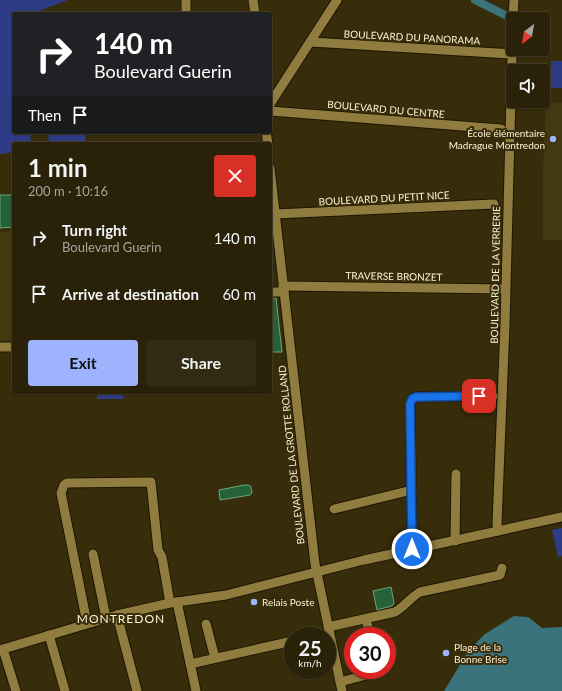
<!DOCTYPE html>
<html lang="en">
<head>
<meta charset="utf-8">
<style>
  body { margin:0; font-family:Lato,sans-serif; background:#322a12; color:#f1f3f6; height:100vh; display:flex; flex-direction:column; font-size:15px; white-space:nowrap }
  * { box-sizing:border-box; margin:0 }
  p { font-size:13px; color:#a5a49c }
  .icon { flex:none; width:22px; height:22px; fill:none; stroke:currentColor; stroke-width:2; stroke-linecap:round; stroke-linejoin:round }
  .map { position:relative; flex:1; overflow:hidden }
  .panel { position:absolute; left:12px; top:142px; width:260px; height:252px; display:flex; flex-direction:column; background:#2a2208; border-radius:4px; box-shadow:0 1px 3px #0004,0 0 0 1px #463f29 }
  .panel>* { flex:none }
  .guide { position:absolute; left:12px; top:12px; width:260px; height:122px; border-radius:4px; box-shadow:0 1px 3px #0004,0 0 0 1px #463f29; background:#202124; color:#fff; overflow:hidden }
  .needle { width:26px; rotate:211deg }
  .buttons { position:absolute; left:506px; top:12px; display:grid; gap:8px }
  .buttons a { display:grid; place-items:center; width:44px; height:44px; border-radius:4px; background:#2a2208; box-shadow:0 1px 3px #0004,0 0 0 1px #463f29; font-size:20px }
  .speed { position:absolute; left:284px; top:627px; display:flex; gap:8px; font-size:20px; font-weight:700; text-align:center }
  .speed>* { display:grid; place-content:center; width:52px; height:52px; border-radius:50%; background:#2a2208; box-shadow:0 1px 3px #0004,0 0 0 1px #463f29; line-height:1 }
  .speed small { font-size:10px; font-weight:400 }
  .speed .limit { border:6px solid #d22; background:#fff; color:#111 }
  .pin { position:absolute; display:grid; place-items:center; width:34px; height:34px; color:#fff; margin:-17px; border-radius:8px; box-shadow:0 2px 6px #0006 }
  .me { position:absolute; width:44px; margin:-22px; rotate:0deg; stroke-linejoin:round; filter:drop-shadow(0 0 3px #0008) }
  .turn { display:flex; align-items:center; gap:14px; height:84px; padding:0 16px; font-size:18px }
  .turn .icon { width:52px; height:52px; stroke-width:2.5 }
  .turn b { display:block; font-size:28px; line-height:34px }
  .then { display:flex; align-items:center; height:38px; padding:0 16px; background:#0003; gap:8px; font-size:15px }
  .round { display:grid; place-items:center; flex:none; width:42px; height:42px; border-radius:4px; background:#322a12 }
  .overview { display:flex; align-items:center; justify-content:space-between; height:68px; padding:0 16px }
  h1 { font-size:24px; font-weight:700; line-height:30px }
  .primary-button { display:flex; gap:8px; margin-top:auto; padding:8px 16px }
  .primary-button a { flex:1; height:46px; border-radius:4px; background:#9eb3fd; color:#111; font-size:16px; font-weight:700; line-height:46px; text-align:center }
  .primary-button a+a { background:#322a12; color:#f1f3f6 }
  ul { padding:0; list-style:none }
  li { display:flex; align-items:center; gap:12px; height:56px; padding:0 16px }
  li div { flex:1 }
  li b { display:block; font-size:15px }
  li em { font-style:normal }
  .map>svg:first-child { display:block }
</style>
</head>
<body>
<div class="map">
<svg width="562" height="691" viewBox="0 0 562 691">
  <rect width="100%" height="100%" fill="#382d0b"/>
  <g fill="#443811">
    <polygon points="546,102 562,103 562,240 543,240 543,170"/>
    <polygon points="14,231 14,340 0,341 0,232"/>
  </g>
  <g fill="#2e3c87">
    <polygon points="0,0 68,0 31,14 14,14 14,132 30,132 31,144 14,144 14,152 0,154"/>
    <rect x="551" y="61" width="11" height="27"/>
    <polygon points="48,132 85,132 86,144 49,144"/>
    <rect x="97" y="392" width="26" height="7"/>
    <polygon points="562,528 562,556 558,557 552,530"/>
  </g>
  <polygon fill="#3b737d" points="514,616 528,617 542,628 562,627 562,691 444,691 469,650 485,634"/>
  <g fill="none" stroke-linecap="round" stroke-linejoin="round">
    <polyline stroke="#3b737d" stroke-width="8" points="475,0 509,17"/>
  </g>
  <g fill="#256239" stroke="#6ea57b">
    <polygon points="0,195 14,195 14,227 0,228"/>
    <polygon points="270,298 276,298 282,352 270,352"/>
    <polygon points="244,485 249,485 251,487 252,493 250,495 220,500 219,490"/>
    <polygon points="391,587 394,603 392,606 377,610 373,591"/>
  </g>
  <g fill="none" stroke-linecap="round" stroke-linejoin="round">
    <g stroke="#1c1603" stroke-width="11">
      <g id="minor">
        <polyline points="186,0 186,14"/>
        <polyline points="253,0 255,14"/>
        <polyline points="513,19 514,0"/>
        <polyline points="311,42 512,54"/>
        <polyline points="270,104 337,0"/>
        <polyline points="270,111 501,129"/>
        <polyline points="266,132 268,144"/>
        <polyline points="270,168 315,564 342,691"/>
        <polyline points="275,214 494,204"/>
        <polyline points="283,286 505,289"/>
        <polyline points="270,292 284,292"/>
        <polyline points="0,347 14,347"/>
        <polyline points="334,509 412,490"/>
        <polyline points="498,531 497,524 505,325 513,19"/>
        <polyline points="455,541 456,474"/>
        <polyline points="412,549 410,404 412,399 416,397 493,396"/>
        <polyline points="93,554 106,618"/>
        <polyline points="177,602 196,691"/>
        <polyline points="117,615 137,691"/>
        <polyline points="366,619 370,636"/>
        <polyline points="87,623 61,493 64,485 67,483 151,482 158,550 162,557 170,603"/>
        <polyline points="206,624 215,658"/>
        <path d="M328 627 395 612C405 606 410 598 420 592L500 575 502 568"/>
        <polyline points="49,635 65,691"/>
        <polyline points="3,649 16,691"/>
        <polyline points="0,650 117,615 170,603 226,595 364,560 562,517"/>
        <polyline points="190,664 293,641"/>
        <polyline points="340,682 370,674 374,670"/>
      </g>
    </g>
    <use href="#minor" stroke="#907c3e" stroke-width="9"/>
  </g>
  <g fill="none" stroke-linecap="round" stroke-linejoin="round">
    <g stroke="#114b97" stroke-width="10">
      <polyline id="route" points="412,549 410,404 412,399 416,397 479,396"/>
    </g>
    <use href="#route" stroke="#1a73e8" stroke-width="7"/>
  </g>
  <g fill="#9eb3fd" stroke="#382d0b" stroke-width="1.5">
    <circle cx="553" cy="139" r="4"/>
    <circle cx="254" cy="602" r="4"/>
    <circle cx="446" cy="653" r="4"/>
  </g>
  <g text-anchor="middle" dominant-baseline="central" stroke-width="4" stroke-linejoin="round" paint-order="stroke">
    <g font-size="10" fill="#fdf3d3" stroke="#382d0b">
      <text transform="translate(412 37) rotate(3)">BOULEVARD DU PANORAMA</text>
      <text transform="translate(386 109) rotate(5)">BOULEVARD DU CENTRE</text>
      <text transform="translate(384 198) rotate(-3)">BOULEVARD DU PETIT NICE</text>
      <text transform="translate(495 275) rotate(-89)">BOULEVARD DE LA VERRERIE</text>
      <text transform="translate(394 276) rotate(1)">TRAVERSE BRONZET</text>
      <text transform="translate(291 455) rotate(-96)">BOULEVARD DE LA GROTTE ROLLAND</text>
    </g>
    <g font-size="10" fill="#fdf3d3" stroke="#382d0b" text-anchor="start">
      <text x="545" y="133" text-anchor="end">École élémentaire<tspan x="545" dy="12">Madrague Montredon</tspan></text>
      <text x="262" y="602">Relais Poste</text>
      <text x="454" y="647">Plage de la<tspan x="454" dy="12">Bonne Brise</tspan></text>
    </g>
    <g font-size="12" letter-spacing="1" fill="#fdf3d3" stroke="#382d0b">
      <text x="121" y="618">MONTREDON</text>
    </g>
  </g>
</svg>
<div class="buttons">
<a><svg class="needle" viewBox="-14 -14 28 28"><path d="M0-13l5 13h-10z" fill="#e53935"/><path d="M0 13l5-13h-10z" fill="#a5a49c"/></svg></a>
<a><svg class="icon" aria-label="sound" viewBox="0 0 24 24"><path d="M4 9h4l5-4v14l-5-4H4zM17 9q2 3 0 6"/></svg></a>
</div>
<div class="speed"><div>25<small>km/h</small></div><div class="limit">30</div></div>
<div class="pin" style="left:479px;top:396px;background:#d93025"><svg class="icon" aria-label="arrive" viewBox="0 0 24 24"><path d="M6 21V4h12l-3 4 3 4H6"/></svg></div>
<svg class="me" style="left:412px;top:549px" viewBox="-20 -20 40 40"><circle r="17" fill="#1a73e8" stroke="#fff" stroke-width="3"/><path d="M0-11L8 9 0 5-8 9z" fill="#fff"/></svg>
<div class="guide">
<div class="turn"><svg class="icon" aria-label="right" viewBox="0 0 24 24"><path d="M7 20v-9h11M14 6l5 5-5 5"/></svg><div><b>140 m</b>Boulevard Guerin</div></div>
<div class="then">Then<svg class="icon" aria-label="arrive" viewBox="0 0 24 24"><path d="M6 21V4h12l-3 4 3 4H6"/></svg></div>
</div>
<section class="panel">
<div class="overview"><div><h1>1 min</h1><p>200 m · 10:16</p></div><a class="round" style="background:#d93025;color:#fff"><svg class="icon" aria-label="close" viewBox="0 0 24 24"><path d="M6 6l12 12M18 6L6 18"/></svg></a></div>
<ul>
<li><svg class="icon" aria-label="right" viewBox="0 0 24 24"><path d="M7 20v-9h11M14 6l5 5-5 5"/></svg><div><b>Turn right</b><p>Boulevard Guerin</p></div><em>140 m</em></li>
<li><svg class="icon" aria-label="arrive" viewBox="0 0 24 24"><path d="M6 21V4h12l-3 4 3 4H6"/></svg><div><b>Arrive at destination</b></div><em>60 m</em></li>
</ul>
<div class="primary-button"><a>Exit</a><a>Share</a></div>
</section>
</div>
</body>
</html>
